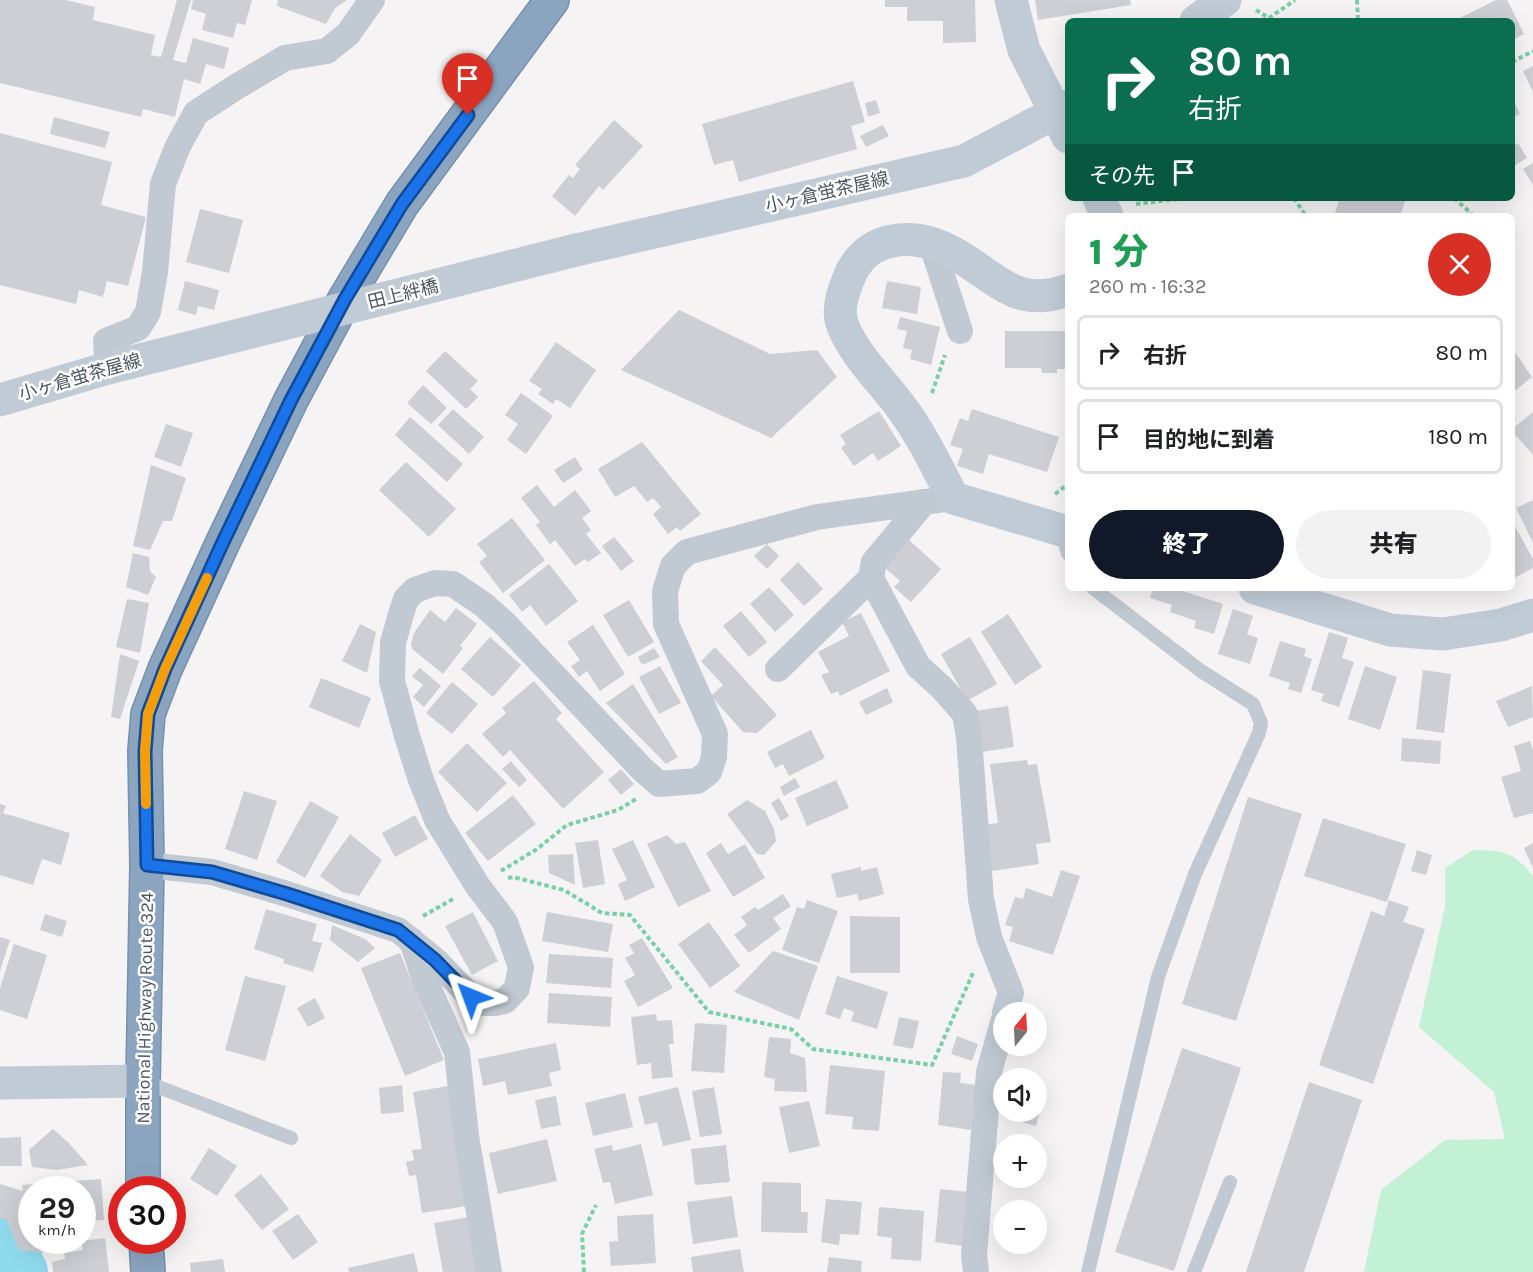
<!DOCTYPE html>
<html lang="ja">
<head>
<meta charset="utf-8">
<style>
  body { margin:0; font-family:Karla,"Noto Sans JP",sans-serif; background:#f2f2f2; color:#202124; height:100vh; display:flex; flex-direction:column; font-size:22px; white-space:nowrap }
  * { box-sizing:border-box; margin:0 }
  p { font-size:20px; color:#757577 }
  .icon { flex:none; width:33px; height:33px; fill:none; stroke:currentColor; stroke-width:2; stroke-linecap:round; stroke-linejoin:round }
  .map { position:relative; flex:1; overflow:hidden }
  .drawer { position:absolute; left:1065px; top:213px; width:450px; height:378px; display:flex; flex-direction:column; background:#fff; border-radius:9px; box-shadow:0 6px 24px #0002 }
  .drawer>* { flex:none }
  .hud { position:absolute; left:1065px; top:18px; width:450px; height:183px; border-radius:9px; box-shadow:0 6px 24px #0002; background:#0b6e4f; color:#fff; overflow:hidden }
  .needle { width:39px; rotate:18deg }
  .tools { position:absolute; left:993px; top:1002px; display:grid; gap:12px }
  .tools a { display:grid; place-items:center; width:54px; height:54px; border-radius:50%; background:#fff; box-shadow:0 6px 24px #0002; font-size:30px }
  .speed { position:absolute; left:18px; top:1176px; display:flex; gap:12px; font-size:30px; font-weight:700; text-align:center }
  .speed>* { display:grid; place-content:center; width:78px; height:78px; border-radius:50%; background:#fff; box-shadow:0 6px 24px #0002; line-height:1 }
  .speed small { font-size:15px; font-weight:400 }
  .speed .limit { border:9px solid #d22; background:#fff; color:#111 }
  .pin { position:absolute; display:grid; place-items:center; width:51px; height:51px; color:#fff; margin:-62px -26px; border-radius:50% 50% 50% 0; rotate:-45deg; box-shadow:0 0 6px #0007 }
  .pin .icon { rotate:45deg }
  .me { position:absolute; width:66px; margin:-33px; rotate:316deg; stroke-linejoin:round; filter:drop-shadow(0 0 4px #0008) }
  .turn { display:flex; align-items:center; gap:21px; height:126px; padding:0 24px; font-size:27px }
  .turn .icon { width:78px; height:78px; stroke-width:2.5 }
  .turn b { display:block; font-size:42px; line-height:51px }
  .then { display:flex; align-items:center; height:57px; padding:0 24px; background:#0003; gap:12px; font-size:22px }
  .round { display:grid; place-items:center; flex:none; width:63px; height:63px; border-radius:32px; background:#f2f2f2 }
  .headline { display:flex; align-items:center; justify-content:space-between; height:102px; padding:0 24px }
  h1 { font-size:36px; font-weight:800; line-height:45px; color:#1e9e55 }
  .primary-button { display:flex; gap:12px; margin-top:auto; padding:12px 24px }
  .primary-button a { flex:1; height:69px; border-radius:36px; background:#111827; color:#fff; font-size:24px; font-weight:800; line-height:69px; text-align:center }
  .primary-button a+a { background:#f2f2f2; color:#202124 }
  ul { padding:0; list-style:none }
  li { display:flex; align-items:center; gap:18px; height:75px; margin:0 12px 9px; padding:0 12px; border:3px solid #e0e0e0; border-radius:9px }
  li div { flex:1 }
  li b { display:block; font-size:22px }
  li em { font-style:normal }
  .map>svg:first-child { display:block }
</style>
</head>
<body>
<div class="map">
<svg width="1533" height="1272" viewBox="0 0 1533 1272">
  <rect width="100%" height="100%" fill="#f5f3f3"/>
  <path fill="#c3f1d5" d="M1473 850C1504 851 1513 851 1533 876V1272H1364L1381 1190 1445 1140 1505 1139 1494 1092 1419 1027 1445 906V868Z"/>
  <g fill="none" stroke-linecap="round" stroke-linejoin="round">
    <polyline stroke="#90daee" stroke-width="56" points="0,1239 20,1272"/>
  </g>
  <g fill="#cdcfd5">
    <polygon points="0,0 66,0 95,7 93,20 155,35 151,55 161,57 177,0 191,0 173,60 186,63 193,38 229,48 224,69 206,64 200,84 184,79 175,117 143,109 141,117 0,83"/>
    <polygon points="193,0 252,0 245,25 237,23 233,38 202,30 206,14 191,9"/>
    <polygon points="278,0 347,0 335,8 326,24 277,6"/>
    <polygon points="885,0 975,0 976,42 943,43 943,21 907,21 907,7 885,7"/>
    <polygon points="1035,0 1130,0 1131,5 1038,20"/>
    <polygon points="1496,0 1507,0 1524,34 1512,40 1512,21 1454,21"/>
    <polygon points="1533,66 1533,92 1523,71"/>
    <polygon points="853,81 865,122 851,126 857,149 739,182 733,160 714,165 702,124"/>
    <polygon points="1512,98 1520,114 1512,118"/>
    <polygon points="876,100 880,113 868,117 865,103"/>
    <polygon points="54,117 110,132 105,148 50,134"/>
    <polygon points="614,120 643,146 603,190 599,186 575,216 552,196 569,175 573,178 580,169 575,165"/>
    <polygon points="883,125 889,136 866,147 860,136"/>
    <polygon points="0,133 112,162 101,205 146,217 128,286 107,281 103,297 79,290 76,304 0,285"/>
    <polygon points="1518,143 1527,158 1512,167 1512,147"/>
    <polygon points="1533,163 1533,185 1523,169"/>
    <polygon points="1340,198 1406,198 1400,216 1334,216"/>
    <polygon points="200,209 243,220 229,273 186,262"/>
    <polygon points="185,281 219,290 214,310 198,306 196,315 178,310"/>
    <polygon points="887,281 921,287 917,314 882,308"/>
    <polygon points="679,310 770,354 817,350 837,377 771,438 621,370"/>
    <polygon points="900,317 940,327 931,365 910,359 912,350 903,348 907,331 897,329"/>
    <polygon points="1005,331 1068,331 1068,369 1057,369 1057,373 1042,373 1041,368 1005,368"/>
    <polygon points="556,342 596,370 570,408 556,399 553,404 538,394 542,389 529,381"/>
    <polygon points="1512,348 1532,377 1512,393"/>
    <polygon points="445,351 478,381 470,389 478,397 466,409 426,371"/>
    <polygon points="423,385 447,408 431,424 407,403"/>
    <polygon points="521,393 553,416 526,454 507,440 518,424 505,415"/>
    <polygon points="453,409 484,437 469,454 438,425"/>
    <polygon points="972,409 1059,437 1047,472 989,454 983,474 957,466 963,449 950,445 960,418 968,421"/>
    <polygon points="879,411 901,446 878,461 873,453 854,466 841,448 846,444 840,435"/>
    <polygon points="1533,412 1533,455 1512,431 1512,429"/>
    <polygon points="410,417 463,464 447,482 395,435"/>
    <polygon points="166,424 193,433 181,467 154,457"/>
    <polygon points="642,442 701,514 680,531 677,527 668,534 653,514 661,507 653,498 647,502 634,486 615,497 598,469"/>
    <polygon points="575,457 583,470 563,483 554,470"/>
    <polygon points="406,462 456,509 429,537 379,490"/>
    <polygon points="151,465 186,478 172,521 163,521 150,550 133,546"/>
    <polygon points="537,485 554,507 575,490 591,511 582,518 591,530 586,534 601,553 588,562 585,559 575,566 555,540 550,544 536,525 540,522 521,498"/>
    <polygon points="1533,500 1533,543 1516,508"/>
    <polygon points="512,518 545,560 503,593 479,562 487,556 477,544"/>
    <polygon points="1512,521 1533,559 1533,568 1512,579"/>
    <polygon points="614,537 634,561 621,571 602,546"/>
    <polygon points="909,540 941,569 911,602 894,587 900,581 884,567"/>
    <polygon points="767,544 779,556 767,569 754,556"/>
    <polygon points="133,553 149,557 150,571 156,577 148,595 126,587"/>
    <polygon points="798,562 823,589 804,606 780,580"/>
    <polygon points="549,564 578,601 546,626 530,605 522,612 509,595"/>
    <polygon points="769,587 794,615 775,632 750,604"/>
    <polygon points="1153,588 1174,588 1223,604 1214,634 1194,628 1196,621 1170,612 1172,605 1150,598"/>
    <polygon points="127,599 149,603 140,653 116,647"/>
    <polygon points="629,600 654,642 628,657 603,615"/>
    <polygon points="456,608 477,624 460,646 463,648 443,674 412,649 411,644 414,633 430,610 445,622"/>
    <polygon points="1233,609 1253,616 1247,634 1258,638 1250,664 1218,654"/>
    <polygon points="741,611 767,642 749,657 723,626"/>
    <polygon points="861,613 890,671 840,696 838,691 831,694 821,675 829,672 818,652 849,636 842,622"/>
    <polygon points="1008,614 1042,667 1015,685 981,632"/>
    <polygon points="360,624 376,632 367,673 342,661"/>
    <polygon points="593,625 625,674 600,691 587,671 579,677 571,666 580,660 567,642"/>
    <polygon points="1329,632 1348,638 1342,658 1354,662 1339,707 1321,701 1324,694 1311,690"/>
    <polygon points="490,637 521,665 493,697 461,669"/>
    <polygon points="970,637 997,684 967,701 941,654"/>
    <polygon points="1280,641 1306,649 1304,656 1312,659 1301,693 1288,689 1290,683 1269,676"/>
    <polygon points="715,647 777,715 757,733 743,732 711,696 723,685 701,661"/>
    <polygon points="654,648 660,657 642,665 638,657"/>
    <polygon points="120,654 139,661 120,719 111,717"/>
    <polygon points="660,666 681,703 659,714 639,677"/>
    <polygon points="1365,666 1397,677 1380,730 1348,719"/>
    <polygon points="420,668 441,686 424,707 413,697 423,685 412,676"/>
    <polygon points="1423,670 1451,674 1444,733 1416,729"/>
    <polygon points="321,678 371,698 359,728 309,707"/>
    <polygon points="534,681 562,713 556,719 604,772 563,809 510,750 503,757 482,734 506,713 502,708"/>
    <polygon points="452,682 478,704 452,734 426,713"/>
    <polygon points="633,684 678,757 666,764 606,703"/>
    <polygon points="1532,686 1533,717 1508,727 1496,701"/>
    <polygon points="887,688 893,702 866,715 859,702"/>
    <polygon points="1008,706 1014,747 982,752 975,711"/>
    <polygon points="811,730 825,758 789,776 783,764 775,768 767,752"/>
    <polygon points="1402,738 1441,741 1440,764 1401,761"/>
    <polygon points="1530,741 1533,750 1533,813 1514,818 1501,777 1521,771 1514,746"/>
    <polygon points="467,743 507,783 477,812 438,772"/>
    <polygon points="1027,760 1028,765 1037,764 1051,842 1036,844 1039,864 992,871 985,825 998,823 990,764"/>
    <polygon points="511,761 527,780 519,787 502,769"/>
    <polygon points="621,769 634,784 621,795 608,780"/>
    <polygon points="795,778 800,787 784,796 780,787"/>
    <polygon points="836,780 849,808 807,826 795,798"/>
    <polygon points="244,791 277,801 257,860 225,849"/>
    <polygon points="513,795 536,824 488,861 465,833"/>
    <polygon points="1248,797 1302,814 1236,1021 1182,1004"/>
    <polygon points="779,798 789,816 781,821 771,803"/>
    <polygon points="747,800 765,811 774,829 776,841 764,855 757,854 727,814"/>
    <polygon points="310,801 339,817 305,878 276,862"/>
    <polygon points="0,804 6,806 3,813 70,833 61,865 42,859 33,885 0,875"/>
    <polygon points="415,815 428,839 395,857 382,833"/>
    <polygon points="1323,818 1406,844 1387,902 1304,876"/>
    <polygon points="350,834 382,860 359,896 342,892 320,876"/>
    <polygon points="667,835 676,844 685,842 711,891 678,907 647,844"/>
    <polygon points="598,840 605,884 583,888 575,843"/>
    <polygon points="633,840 655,887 625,901 618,884 627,880 612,849"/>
    <polygon points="721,843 728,854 745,844 765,878 733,897 706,853"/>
    <polygon points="1533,843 1533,868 1524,848"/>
    <polygon points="1417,850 1432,855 1426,875 1411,871"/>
    <polygon points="573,854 575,885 549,873 548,855"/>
    <polygon points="861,867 861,871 877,867 884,894 859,901 857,894 837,898 831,874"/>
    <polygon points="1061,870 1080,876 1053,955 1009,941 1013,927 1005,925 1015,897 1023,899 1026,888 1052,897"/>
    <polygon points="783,894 791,906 773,918 781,929 749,953 734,935 747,925 741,917 755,907 758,910"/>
    <polygon points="807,900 838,911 819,963 782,950 797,907 804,909"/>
    <polygon points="1389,900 1409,907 1403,922 1425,929 1373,1084 1319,1065 1371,911 1384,916"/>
    <polygon points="266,909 317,924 312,941 322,943 313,972 283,963 284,959 254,949"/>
    <polygon points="473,912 498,961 472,975 445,926"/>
    <polygon points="547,912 613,924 608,952 542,941"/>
    <polygon points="45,914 67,921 62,937 40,930"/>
    <polygon points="850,916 900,917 900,973 850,973"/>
    <polygon points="709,922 740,966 710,988 678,944"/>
    <polygon points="332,925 365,939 375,948 358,962 330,940"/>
    <polygon points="0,937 10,940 0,971"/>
    <polygon points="642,938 673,988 638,1007 624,981 635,975 625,958 634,953 629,945"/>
    <polygon points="14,944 47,955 27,1019 0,1010 0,988"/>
    <polygon points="773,951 818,966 799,1020 734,992"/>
    <polygon points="400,953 444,1060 405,1076 361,968"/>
    <polygon points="549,954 613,958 611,988 546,983"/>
    <polygon points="245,976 286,986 265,1061 225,1050"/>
    <polygon points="837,976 888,992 877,1029 851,1021 854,1012 844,1008 840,1019 825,1014"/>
    <polygon points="549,993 612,997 610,1027 547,1023"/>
    <polygon points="315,998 325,1018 308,1027 297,1008"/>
    <polygon points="656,1014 657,1021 672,1020 674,1044 669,1044 673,1077 652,1079 651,1063 637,1065 631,1017"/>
    <polygon points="899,1017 919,1021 913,1049 893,1045"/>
    <polygon points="695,1023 727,1025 724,1073 691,1071"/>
    <polygon points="957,1036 978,1044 972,1061 951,1054"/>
    <polygon points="769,1037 791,1039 790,1053 805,1058 807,1092 774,1091 775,1079 764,1077"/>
    <polygon points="556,1043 561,1070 549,1073 552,1086 508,1095 505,1081 483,1086 478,1059"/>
    <polygon points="1182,1048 1241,1068 1174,1271 1115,1252"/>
    <polygon points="830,1065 885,1071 879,1131 852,1129 853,1117 825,1114"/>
    <polygon points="943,1072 961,1073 960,1083 977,1085 971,1130 938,1125"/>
    <polygon points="1309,1082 1362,1100 1304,1272 1246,1272"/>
    <polygon points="402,1085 404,1112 381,1114 379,1088"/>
    <polygon points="448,1086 467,1206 422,1213 416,1175 409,1176 406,1162 414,1160 412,1150 422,1149 413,1092"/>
    <polygon points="678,1087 691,1140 663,1146 657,1122 645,1125 638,1097"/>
    <polygon points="714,1087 722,1134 700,1137 692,1091"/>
    <polygon points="625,1093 633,1127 593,1136 585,1103"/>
    <polygon points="556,1096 561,1125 541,1129 535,1100"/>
    <polygon points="809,1101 820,1146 789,1153 779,1107"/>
    <polygon points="1036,1102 1042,1104 1036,1126 1017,1121 1020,1112 1036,1112"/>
    <polygon points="53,1129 69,1143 88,1165 57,1170 32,1167 29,1150"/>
    <polygon points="21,1137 22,1166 0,1166 0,1138"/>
    <polygon points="547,1139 557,1181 498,1194 489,1153"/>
    <polygon points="641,1144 653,1195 615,1204 610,1182 603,1183 594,1149 612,1145 613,1151"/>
    <polygon points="726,1145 730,1182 695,1185 691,1149"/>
    <polygon points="209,1148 237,1166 217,1196 190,1179"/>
    <polygon points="261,1174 289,1209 262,1230 234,1195"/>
    <polygon points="101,1179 104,1220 82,1221 82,1190 32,1190 32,1240 45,1240 43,1253 19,1250 6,1219 0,1218 0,1184 23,1191 22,1185"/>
    <polygon points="762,1182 801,1183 801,1212 808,1212 807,1233 761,1232"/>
    <polygon points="940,1189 968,1192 962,1246 935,1242"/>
    <polygon points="732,1196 738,1237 693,1244 687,1202"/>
    <polygon points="826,1199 862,1202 859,1235 840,1234 839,1245 821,1242"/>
    <polygon points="879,1207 924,1211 921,1261 891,1259 892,1238 877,1236"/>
    <polygon points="298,1214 318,1242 293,1260 272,1231"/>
    <polygon points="653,1214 656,1263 611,1266 609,1242 618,1241 617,1216"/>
    <polygon points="469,1217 479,1272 443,1272 434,1223"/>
    <polygon points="105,1238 109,1272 53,1272 52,1262 65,1259 64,1253 83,1250 81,1241"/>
    <polygon points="740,1249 744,1272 693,1272 691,1257"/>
    <polygon points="414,1253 418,1272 349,1272 348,1268"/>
    <polygon points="829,1257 862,1261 861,1272 827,1272"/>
    <polygon points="223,1259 225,1272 191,1272 190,1263"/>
  </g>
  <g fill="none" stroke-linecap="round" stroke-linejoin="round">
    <g stroke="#7690ad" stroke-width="36">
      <g id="highway">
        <polyline points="143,1190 143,1081 147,865 145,751 148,714 165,669 223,542 291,400 345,299 402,204 552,0"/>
        <polyline points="146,1240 148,1272"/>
      </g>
    </g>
    <g stroke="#7ad0a6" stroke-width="4" stroke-dasharray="4.5 3" stroke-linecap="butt">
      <polyline points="1357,0 1358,21"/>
      <polyline points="1256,10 1269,18 1295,0"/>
      <polyline points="1512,62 1533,51"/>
      <polyline points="1294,198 1306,216"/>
      <polyline points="1454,198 1471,213 1470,216"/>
      <polyline points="1136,204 1185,198"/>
      <polyline points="932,393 945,355"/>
      <polyline points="1055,494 1068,484"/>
      <polyline points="501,871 537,849 567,825 618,810 636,799"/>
      <polyline points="508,878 513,877 564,890 602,913 630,915 709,1012 791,1029 813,1049 932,1065 973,973"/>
      <polyline points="423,916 453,899"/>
      <polyline points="584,1272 582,1234 596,1205"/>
    </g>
    <g stroke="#c1cad2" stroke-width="14">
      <polyline points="1062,532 1068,554"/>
      <polyline points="143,1081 291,1138"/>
      <polyline points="1088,1272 1158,977 1195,874 1259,733 1261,723 1253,704 1201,671 1093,588"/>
      <polyline points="1194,1272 1230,1182"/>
    </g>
    <g stroke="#c1cad2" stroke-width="26">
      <polyline points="931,242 960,331"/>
      <polyline points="108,368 106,341 138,328 148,312 155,272 163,184 177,148 196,113 236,87 285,58 327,51 348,34 372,0"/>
      <polyline points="924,502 874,562 871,578 918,666 942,688 965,714 969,737 981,899 989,937 1011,993 1005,1012"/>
      <polyline points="778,669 871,578"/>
      <polyline points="147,865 212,872 287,894 398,930 435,960 471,997 482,1003 495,1003 505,1001 517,988 521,967 505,922 477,885 437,820 421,780 407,736 392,681 393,643 401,614 406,599 415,590 435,583 453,584 484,605 505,624 642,769 659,784 697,781 709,772 714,757 715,734 666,624 665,591 673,566 687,552 817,517 953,498"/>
      <polyline points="412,941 426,983 457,1052 466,1136 489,1272"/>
      <polyline points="976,1272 974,1255 989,1072 1004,1019"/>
    </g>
    <g stroke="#c1cbd6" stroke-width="33">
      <polyline points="1011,0 1024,50 1068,137"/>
      <polyline points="1196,21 1225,0"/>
      <polyline points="1099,198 1107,216"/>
      <polyline points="576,250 964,161 1068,106"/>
      <path d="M1068 290C1054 295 1038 298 1023 294 1010 291 999 283 987 275 958 254 929 234 892 241 872 245 860 255 851 273 844 289 836 309 843 326 855 356 882 381 901 407 922 435 937 467 953 498L1068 532"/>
      <polyline points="0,400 108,368 160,355"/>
      <polyline points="1255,588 1390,630 1443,634 1501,625 1533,615"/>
      <polyline points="0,1083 143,1081"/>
    </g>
    <use href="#highway" stroke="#8ba5c1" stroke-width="33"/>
    <polyline stroke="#c1cbd6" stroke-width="33" points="160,355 576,250"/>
  </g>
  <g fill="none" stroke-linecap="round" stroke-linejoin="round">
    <g stroke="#114b97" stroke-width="15">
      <polyline id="route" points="468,115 402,204 345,299 291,400 223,542 165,669 148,714 145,751 147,865 212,872 287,894 398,930 435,960 471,997"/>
    </g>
    <use href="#route" stroke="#1a73e8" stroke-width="10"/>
    <polyline stroke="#f59e0b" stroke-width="10" points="146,804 145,751 148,714 165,669 207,578"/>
  </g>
  <g text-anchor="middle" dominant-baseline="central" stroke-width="5" stroke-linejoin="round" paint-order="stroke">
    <g font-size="18" fill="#4a5661" stroke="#fff">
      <text transform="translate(827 192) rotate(-13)">小ヶ倉蛍茶屋線</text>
      <text transform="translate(403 294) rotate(-14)">田上絆橋</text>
      <text transform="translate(80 377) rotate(-16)">小ヶ倉蛍茶屋線</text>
      <text transform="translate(145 1008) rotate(-89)">National Highway Route 324</text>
    </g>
  </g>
</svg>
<div class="tools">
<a><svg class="needle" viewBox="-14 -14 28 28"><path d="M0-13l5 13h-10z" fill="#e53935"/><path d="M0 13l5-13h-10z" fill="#757577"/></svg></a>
<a><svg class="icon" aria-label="sound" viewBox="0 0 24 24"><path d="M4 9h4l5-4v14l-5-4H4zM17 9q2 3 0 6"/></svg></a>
<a>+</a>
<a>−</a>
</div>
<div class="speed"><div>29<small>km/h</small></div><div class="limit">30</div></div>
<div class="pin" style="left:468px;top:115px;background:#d93025"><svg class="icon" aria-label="arrive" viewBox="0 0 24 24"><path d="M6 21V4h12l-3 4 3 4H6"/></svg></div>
<svg class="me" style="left:471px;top:997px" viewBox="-20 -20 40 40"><path d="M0-17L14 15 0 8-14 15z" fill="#1a73e8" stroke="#fff" stroke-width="4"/></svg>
<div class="hud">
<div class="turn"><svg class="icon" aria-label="right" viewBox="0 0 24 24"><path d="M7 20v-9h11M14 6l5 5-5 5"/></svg><div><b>80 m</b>右折</div></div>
<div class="then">その先<svg class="icon" aria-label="arrive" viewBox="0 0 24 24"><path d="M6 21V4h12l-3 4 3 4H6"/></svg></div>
</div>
<section class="drawer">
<div class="headline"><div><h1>1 分</h1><p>260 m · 16:32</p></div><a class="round" style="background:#d93025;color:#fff"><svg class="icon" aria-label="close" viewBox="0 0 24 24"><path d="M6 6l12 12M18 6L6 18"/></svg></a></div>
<ul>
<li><svg class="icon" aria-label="right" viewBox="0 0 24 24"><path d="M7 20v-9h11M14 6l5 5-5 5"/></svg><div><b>右折</b></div><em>80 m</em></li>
<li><svg class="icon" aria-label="arrive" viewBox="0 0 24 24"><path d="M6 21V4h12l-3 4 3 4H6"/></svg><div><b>目的地に到着</b></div><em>180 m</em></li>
</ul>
<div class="primary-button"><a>終了</a><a>共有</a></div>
</section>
</div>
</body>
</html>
